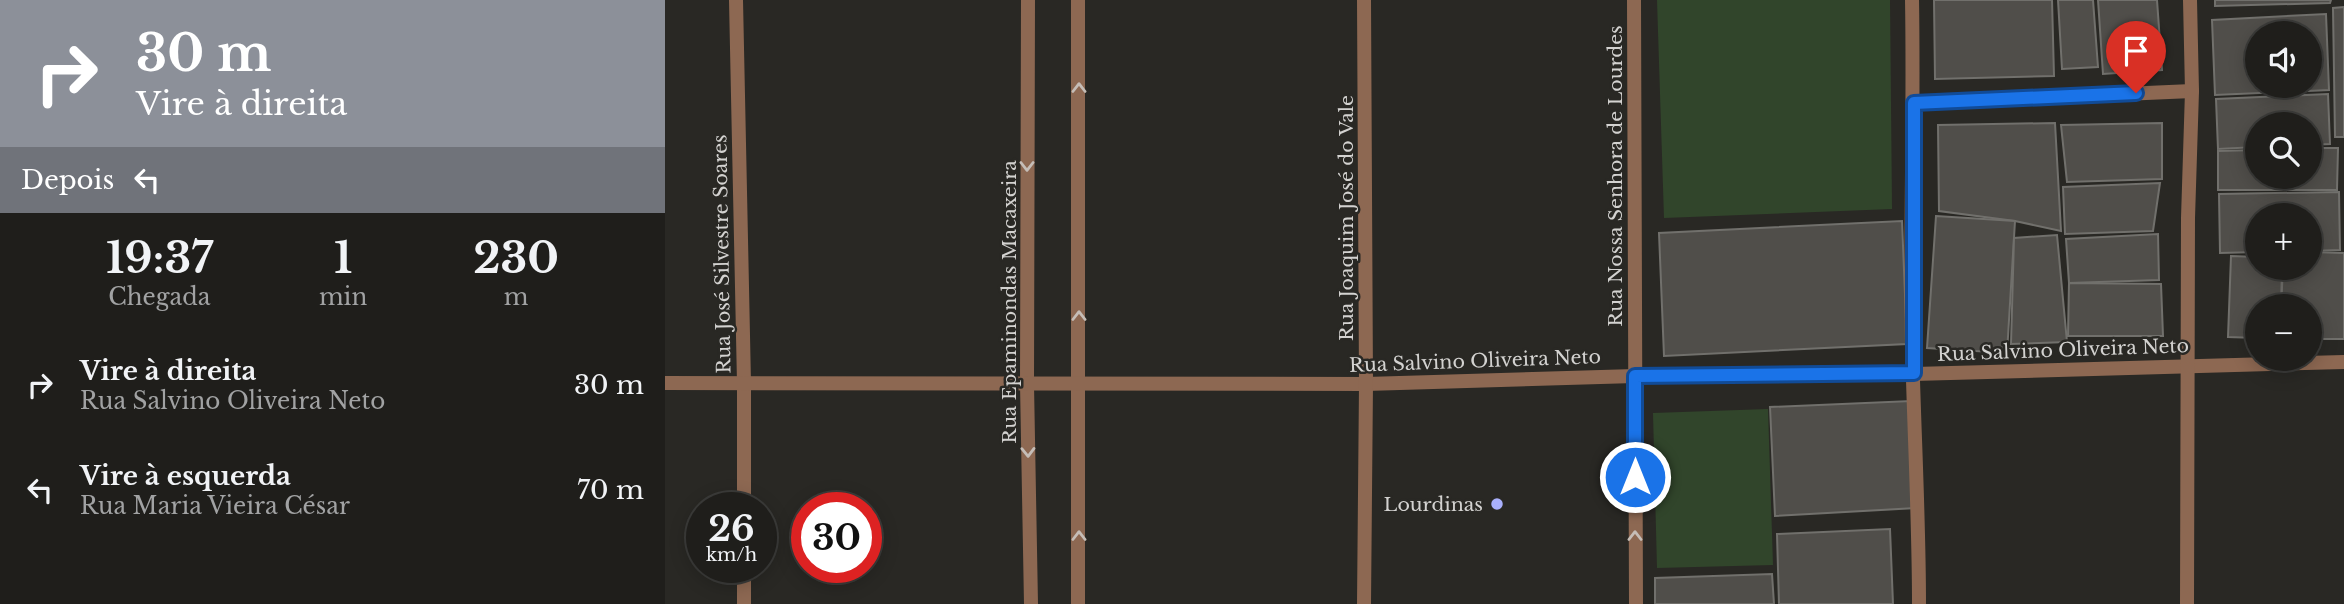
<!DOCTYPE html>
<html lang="pt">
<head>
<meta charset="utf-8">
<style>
  body { margin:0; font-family:"Libre Baskerville",serif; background:#2c2b28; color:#f1f3f6; height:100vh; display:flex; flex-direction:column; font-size:26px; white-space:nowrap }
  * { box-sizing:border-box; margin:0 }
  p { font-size:23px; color:#a1a2a3 }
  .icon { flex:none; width:38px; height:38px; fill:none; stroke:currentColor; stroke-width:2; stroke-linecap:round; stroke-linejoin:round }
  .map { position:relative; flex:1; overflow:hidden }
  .panel { display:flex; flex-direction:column; background:#1f1e1b; width:665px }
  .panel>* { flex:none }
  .banner { background:#8c9099; color:#fff; overflow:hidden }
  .fabs { position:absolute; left:1580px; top:21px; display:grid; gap:14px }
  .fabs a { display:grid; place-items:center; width:77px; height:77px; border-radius:50%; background:#1f1e1b; box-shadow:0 4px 18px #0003,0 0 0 2px #3c3c3a; font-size:35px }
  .speed { position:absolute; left:21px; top:492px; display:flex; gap:14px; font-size:35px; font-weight:700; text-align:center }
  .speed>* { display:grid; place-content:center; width:91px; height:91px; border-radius:50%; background:#1f1e1b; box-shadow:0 4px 18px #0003,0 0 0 2px #3c3c3a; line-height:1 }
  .speed small { font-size:18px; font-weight:400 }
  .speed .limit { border:10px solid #d22; background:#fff; color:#111 }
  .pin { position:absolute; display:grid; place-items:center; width:60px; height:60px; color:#fff; margin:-72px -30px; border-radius:50% 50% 50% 0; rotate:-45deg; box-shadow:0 0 7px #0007 }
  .pin .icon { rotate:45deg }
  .me { position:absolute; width:77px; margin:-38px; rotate:0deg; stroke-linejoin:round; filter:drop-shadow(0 0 5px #0008) }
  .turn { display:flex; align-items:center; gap:24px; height:147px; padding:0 21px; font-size:32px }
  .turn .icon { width:91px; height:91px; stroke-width:2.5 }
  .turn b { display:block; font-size:49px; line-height:60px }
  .then { display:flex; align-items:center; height:66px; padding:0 21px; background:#0003; gap:14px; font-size:26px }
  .eta { display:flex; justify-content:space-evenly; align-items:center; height:119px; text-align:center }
  .eta b { font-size:42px; font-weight:700; line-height:49px }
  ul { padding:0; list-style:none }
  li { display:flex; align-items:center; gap:21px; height:105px; padding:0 21px }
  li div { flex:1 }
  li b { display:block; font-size:26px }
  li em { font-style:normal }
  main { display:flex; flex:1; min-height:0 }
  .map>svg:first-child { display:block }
</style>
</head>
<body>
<main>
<section class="panel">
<div class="banner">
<div class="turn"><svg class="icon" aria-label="right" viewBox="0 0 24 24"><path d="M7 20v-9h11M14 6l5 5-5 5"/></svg><div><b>30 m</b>Vire à direita</div></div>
<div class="then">Depois<svg class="icon" aria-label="left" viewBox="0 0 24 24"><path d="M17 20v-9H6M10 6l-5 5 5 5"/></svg></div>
</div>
<div class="eta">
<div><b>19:37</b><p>Chegada</p></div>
<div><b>1</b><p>min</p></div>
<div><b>230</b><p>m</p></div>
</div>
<ul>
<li><svg class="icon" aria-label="right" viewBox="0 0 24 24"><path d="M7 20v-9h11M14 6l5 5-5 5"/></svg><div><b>Vire à direita</b><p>Rua Salvino Oliveira Neto</p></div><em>30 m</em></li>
<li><svg class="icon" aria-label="left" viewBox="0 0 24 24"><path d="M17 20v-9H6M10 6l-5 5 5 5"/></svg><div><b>Vire à esquerda</b><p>Rua Maria Vieira César</p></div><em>70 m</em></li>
</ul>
</section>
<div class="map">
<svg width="1679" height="604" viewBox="0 0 1679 604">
  <rect width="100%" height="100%" fill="#292824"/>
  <g fill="#31452b">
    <polygon points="992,0 1225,0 1227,209 999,218"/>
    <polygon points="1103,409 1108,565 992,568 988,413"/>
  </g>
  <g fill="#504e4a" stroke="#71706c" stroke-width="2" fill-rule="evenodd">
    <polygon points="1269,0 1387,0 1389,76 1270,79"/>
    <polygon points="1393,0 1428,0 1433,67 1397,69"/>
    <polygon points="1433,0 1492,0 1497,70 1438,74"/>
    <polygon points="1550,0 1666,0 1665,3 1550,6"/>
    <polygon points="1679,7 1679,137 1670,137 1668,8"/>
    <path d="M1661 14 1664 90 1550 95 1547 20ZM1592 33H1645V86H1592Z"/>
    <polygon points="1663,94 1665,144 1645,145 1645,124 1592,124 1592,147 1553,149 1551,99"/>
    <polygon points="1390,123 1396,231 1350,221 1274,211 1273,125"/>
    <polygon points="1497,123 1497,179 1402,182 1396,125"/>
    <polygon points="1645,148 1673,148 1672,190 1553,190 1553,151 1592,150 1592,177 1645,177"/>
    <polygon points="1495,183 1488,231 1400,234 1398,187"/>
    <polygon points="1674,192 1675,250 1645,251 1645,215 1592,215 1592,252 1555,253 1554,194"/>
    <polygon points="1271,216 1350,221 1342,353 1262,348"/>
    <polygon points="1237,221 1242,344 999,356 994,233"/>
    <polygon points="1493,234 1494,280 1404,283 1401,239"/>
    <polygon points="1392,235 1402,342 1346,344 1349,238"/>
    <polygon points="1645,252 1679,253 1679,339 1645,339 1645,306 1616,306 1618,268 1645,268"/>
    <polygon points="1566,256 1592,257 1592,268 1617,268 1616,306 1592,306 1592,338 1563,337"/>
    <polygon points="1404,283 1496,284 1498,336 1403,336"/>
    <polygon points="1246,401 1251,508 1110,516 1105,407"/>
    <polygon points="1225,529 1228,604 1114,604 1112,534"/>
    <polygon points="1107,574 1109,604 990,604 990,578"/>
  </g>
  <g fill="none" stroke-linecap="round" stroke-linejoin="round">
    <g stroke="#8d6852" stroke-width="14">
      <polyline points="71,0 79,383 79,508"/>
      <polyline points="363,0 362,384 366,604"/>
      <polyline points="413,0 413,604"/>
      <polyline points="969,0 971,604"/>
      <path d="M1247 0C1249 115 1245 230 1247 344 1249 431 1254 517 1254 604"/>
      <polyline points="1249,103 1527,91"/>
      <polyline points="0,383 701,384 970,376 1249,374 1679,362"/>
      <polyline points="79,567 79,604"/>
      <polyline points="699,604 701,384 699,0"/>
      <polyline points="1522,604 1523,218 1527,91 1525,0"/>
    </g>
  </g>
  <defs><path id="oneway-chevron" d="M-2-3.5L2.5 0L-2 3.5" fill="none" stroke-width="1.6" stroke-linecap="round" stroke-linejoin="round" transform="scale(1.75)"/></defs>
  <g stroke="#c5bdb7">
    <use href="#oneway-chevron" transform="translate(414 88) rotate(-90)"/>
    <use href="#oneway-chevron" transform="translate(362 166) rotate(90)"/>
    <use href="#oneway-chevron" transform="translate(414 316) rotate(-90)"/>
    <use href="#oneway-chevron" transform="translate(363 452) rotate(89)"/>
    <use href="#oneway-chevron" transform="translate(414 536) rotate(-90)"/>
    <use href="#oneway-chevron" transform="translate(970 536) rotate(-90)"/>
  </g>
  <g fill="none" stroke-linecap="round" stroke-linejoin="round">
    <g stroke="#114b97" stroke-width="18">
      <polyline id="route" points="970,477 970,376 1249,373 1249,103 1471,93"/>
    </g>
    <use href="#route" stroke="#1a73e8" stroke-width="12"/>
  </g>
  <circle fill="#a9b0fc" stroke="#292824" stroke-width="2.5" cx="832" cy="504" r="7"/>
  <g text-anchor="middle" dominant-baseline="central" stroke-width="5" stroke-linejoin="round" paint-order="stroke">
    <g font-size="19" fill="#d3d2d0" stroke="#292824">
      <text transform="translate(950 176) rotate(-90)">Rua Nossa Senhora de Lourdes</text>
      <text transform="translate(681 218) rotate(-90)">Rua Joaquim José do Vale</text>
      <text transform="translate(57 254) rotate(-91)">Rua José Silvestre Soares</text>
      <text transform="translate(344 302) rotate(-90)">Rua Epaminondas Macaxeira</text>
      <text transform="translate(1398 350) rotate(-2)">Rua Salvino Oliveira Neto</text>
      <text transform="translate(810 361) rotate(-2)">Rua Salvino Oliveira Neto</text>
    </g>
    <g font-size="19" fill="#d3d2d0" stroke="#292824" text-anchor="end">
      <text x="818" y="504">Lourdinas</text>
    </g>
  </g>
</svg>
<div class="fabs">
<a><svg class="icon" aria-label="sound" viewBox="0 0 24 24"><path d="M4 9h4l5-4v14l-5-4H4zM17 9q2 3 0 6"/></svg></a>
<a><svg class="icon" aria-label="search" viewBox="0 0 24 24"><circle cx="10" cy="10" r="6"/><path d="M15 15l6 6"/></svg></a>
<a>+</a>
<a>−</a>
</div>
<div class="speed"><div>26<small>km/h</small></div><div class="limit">30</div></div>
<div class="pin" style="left:1471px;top:93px;background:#d93025"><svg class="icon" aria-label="arrive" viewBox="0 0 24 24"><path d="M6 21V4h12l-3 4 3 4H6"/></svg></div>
<svg class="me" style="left:970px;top:477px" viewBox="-20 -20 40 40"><circle r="17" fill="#1a73e8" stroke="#fff" stroke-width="3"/><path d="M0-11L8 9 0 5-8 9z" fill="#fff"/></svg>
</div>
</main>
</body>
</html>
